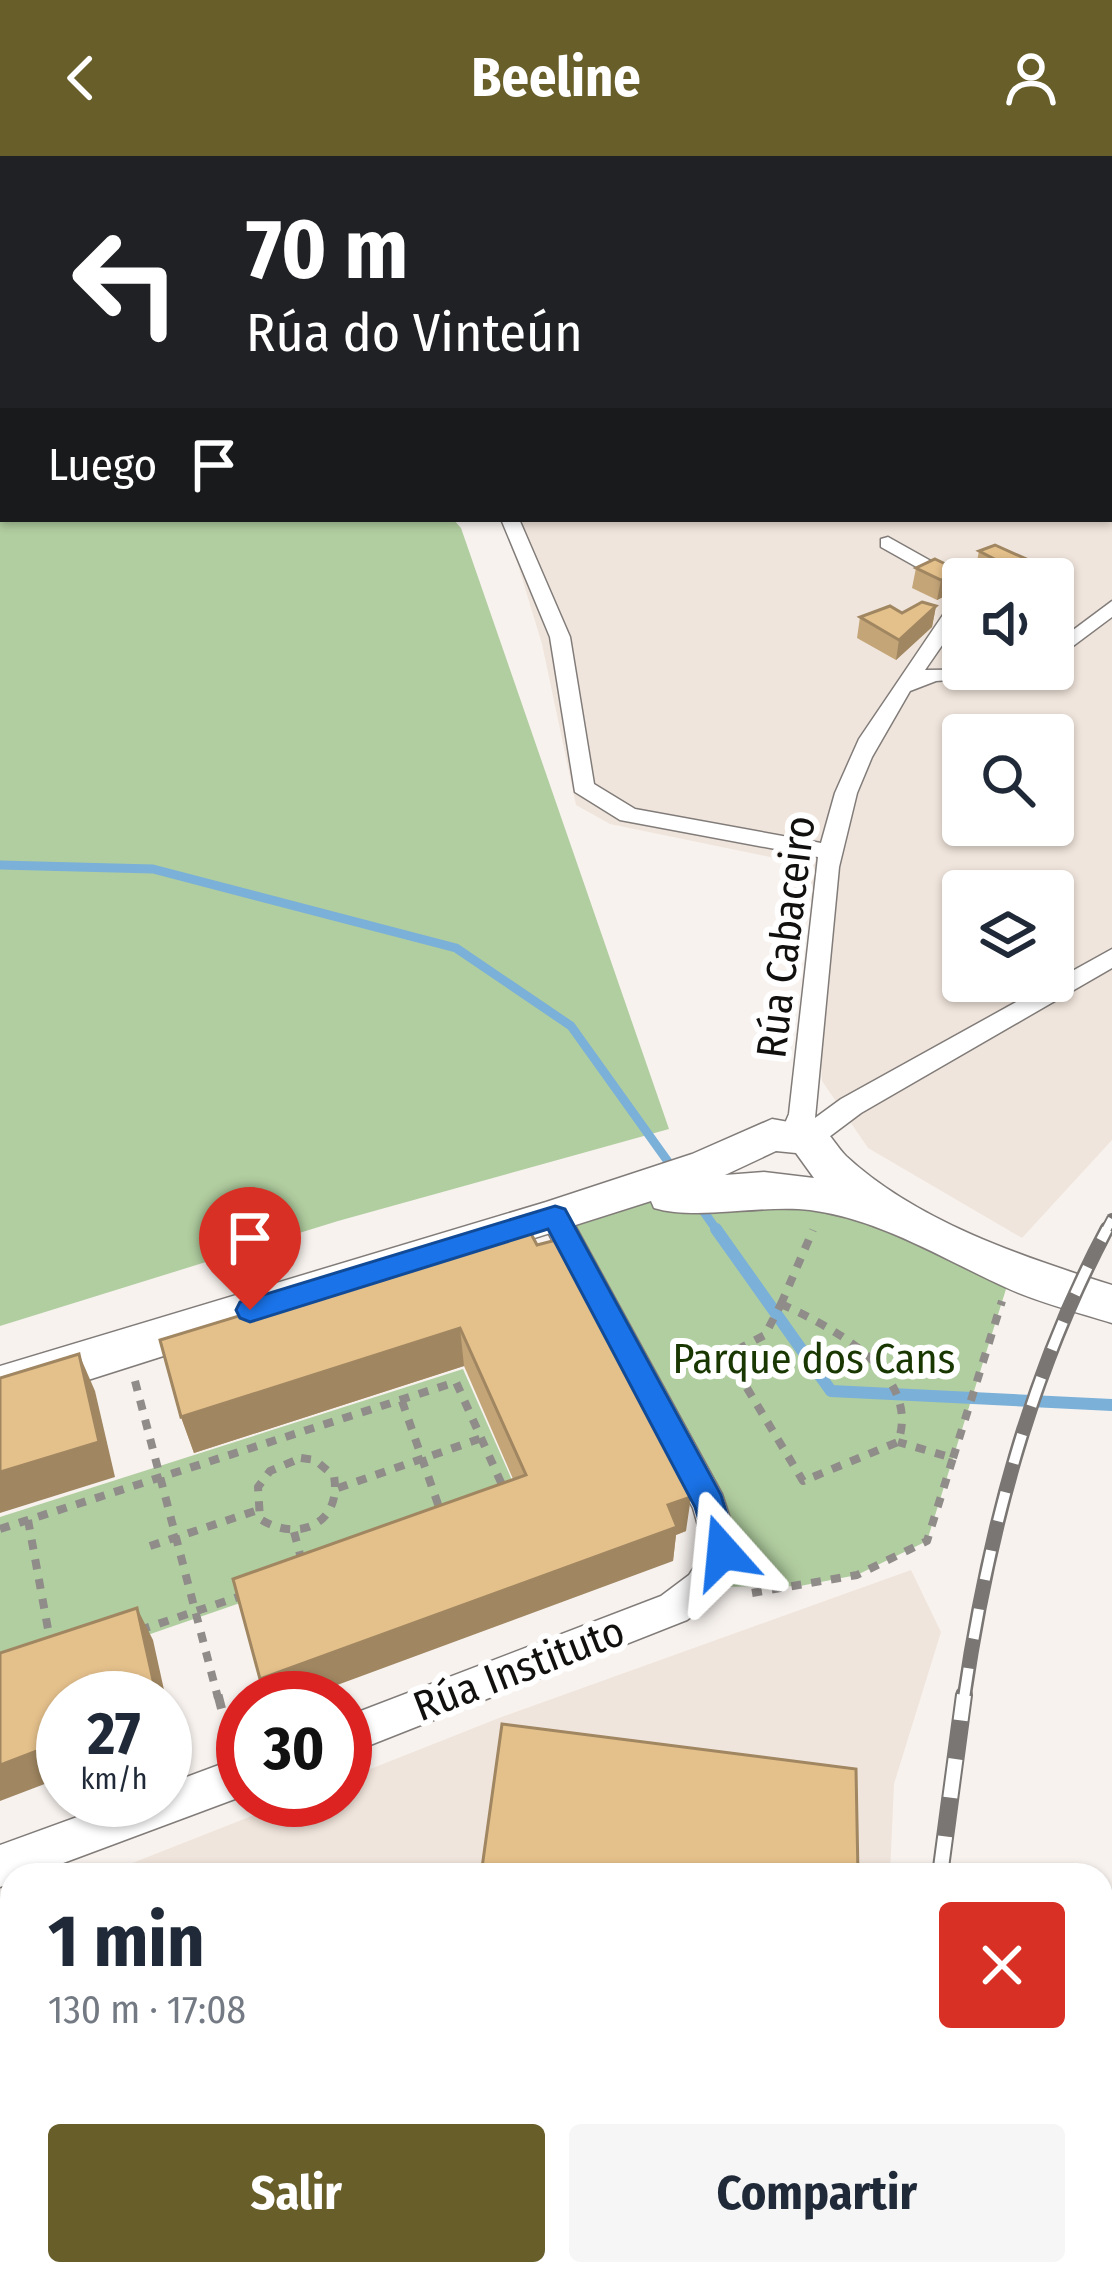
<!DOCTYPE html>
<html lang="es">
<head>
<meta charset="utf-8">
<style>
  body { margin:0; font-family:"Fira Sans Condensed",sans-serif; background:#f6f6f7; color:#1f2937; height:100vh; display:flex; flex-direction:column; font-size:45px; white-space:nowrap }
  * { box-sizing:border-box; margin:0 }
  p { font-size:39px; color:#747a83 }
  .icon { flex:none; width:66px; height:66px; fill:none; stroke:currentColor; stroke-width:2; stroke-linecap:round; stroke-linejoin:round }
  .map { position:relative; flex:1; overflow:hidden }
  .sheet { position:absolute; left:0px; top:1707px; width:1113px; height:423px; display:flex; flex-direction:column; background:#fff; border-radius:36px 36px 0 0; box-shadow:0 3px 9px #0004 }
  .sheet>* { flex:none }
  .hud { position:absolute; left:0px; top:0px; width:1113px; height:366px; box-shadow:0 3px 9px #0004; background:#202124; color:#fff; overflow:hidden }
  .tools { position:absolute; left:942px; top:402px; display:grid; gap:24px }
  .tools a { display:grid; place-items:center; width:132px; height:132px; border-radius:12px; background:#fff; box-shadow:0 3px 9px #0004; font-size:60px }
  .speed { position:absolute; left:36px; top:1515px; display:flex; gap:24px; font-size:60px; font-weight:700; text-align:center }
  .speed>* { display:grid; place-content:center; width:156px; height:156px; border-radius:50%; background:#fff; box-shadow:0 3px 9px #0004; line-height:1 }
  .speed small { font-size:30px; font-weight:400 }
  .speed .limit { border:18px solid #d22; background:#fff; color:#111 }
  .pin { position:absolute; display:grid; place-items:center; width:102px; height:102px; color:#fff; margin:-123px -51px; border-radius:50% 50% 50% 0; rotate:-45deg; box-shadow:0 0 12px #0007 }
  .pin .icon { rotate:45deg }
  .me { position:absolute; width:132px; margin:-66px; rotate:342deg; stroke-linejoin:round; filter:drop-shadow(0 0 9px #0008) }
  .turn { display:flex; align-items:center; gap:42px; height:252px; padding:0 48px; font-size:54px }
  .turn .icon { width:156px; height:156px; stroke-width:2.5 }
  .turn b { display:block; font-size:84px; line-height:102px }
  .then { display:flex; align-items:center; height:114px; padding:0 48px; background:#0003; gap:24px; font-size:45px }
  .round { display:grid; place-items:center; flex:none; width:126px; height:126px; border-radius:12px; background:#f6f6f7 }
  .head { display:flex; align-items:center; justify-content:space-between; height:204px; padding:0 48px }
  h1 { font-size:72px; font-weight:700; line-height:90px }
  .button { display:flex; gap:24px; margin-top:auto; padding:24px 48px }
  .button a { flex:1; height:138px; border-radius:12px; background:#675e2a; color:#fff; font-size:48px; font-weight:700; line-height:138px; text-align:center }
  .button a+a { background:#f6f6f7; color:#1f2937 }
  header { display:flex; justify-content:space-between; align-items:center; height:156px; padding:0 48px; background:#675e2a; color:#fff; font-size:54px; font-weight:700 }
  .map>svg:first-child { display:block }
</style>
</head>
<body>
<header><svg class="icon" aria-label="back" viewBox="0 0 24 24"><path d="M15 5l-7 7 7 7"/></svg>Beeline<svg class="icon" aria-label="person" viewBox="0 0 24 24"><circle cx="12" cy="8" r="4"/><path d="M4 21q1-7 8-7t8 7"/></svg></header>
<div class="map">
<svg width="1112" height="2128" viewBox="0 0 1112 2128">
  <rect width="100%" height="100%" fill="#f7f2ee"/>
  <g fill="#f0e5dc" fill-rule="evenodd">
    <path d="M1112 212V984L1022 1082 868 992 822 925 810 717 770 701 610 668 576 649 542 488 504 363H1110ZM963 423H1053V513H963ZM963 579H1053V669H963ZM963 735H1053V825H963Z"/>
    <polygon points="911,1414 941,1476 894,1628 890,1719 102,1719 292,1644 345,1644 345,1623 499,1562"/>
    <polygon points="12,1754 12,2118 870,2118 869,2128 0,2128 0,1758"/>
  </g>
  <g fill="#b1cea0">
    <polygon points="0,309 3,363 453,363 461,372 669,973 338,1065 0,1170"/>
    <polygon points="784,1039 1012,1114 927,1385 857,1419 800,1430 702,1431 723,1396 555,1061 645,1042"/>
    <polygon points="463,1213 523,1349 0,1530 0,1361"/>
    <polygon points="439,2118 673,2118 750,2128 438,2128"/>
  </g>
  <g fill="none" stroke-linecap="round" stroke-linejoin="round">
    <g stroke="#7bb0d8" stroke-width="9">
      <polyline points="0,709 153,713 456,792 571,870 674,1014"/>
      <polyline points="699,1049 718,1076"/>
    </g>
    <polyline stroke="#7bb0d8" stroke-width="12" points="716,1073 831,1235 1112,1249"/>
    <g stroke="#817c79" stroke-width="3">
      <rect id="lane" x="1110" y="151" width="2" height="4"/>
    </g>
    <g stroke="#817c79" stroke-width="3">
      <g id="street">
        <polygon points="252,0 264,0 251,3"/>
        <polygon points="533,0 547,0 531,3"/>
        <polygon points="1088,0 1103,0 1106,3 1091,3"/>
        <polygon points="3,6 3,14 0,15 0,7"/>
        <rect x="1110" y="123" width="2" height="8"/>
        <polygon points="501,363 519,363 570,481 594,628 635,653 821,687 835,637 859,583 949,450 963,444 963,459 925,514 1024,513 1014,519 936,525 910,535 872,601 857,637 839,711 815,962 841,943 1112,793 1112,812 861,957 817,990 807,993 784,986 780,979 789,958 818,701 620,664 575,636 550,481"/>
        <polygon points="888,381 963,423 963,437 881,391 881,383"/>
        <polygon points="1112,445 1112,461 1053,505 1053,489"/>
        <polygon points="555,1050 566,1053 722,1338 741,1396 715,1443 687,1464 345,1599 345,1561 661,1440 689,1419 705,1394 693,1352 540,1061 544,1053"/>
        <polygon points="243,1600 243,1640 31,1719 12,1719 12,1726 0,1731 0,1689 124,1644 165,1644 165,1629"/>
      </g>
    </g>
    <g stroke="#817c79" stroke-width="3">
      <path id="secondary" d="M772 963 822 972C832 980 837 991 846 1000 916 1065 1022 1101 1112 1129V1167C1077 1156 1040 1147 1007 1132 943 1103 880 1063 810 1054 762 1048 698 1065 654 1052L651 1045 0 1252V1210L546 1046 692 998ZM776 995 796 997 814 1022 764 1016 725 1019Z"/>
    </g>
    <g stroke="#a97ba6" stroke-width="3">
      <g id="highway">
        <polygon points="3,24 3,40 0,41 0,25"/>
        <rect x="0" y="83" width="3" height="16"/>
        <rect x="1110" y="133" width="2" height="16"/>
      </g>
    </g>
    <g stroke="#908c8a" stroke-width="8" stroke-dasharray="10 10" stroke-linecap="butt">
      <path d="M781 1148C830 1170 922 1217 898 1286L803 1325 727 1199 765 1179Z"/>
      <polyline points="781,1148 813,1074"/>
      <polyline points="135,1225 218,1542"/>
      <polyline points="402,1245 440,1354"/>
      <path d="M301 1302 315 1304 334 1320C342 1368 298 1387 260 1363L258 1331 270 1315Z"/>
      <polyline points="953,1302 1002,1145"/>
      <polyline points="338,1332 482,1282"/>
      <polyline points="28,1364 50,1484"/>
      <polyline points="0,1373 456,1226 503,1331"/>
      <polyline points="294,1376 301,1402"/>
      <polyline points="150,1390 255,1355"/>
      <polyline points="752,1437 857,1419 927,1385 953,1302 898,1286"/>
      <polyline points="140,1474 241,1440"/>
    </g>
    <g stroke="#908c8a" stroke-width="9" stroke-dasharray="14 14" stroke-linecap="butt">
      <polyline points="218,1539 231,1589"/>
      <polyline points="0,1835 12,1832"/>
      <polyline points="756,2118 822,2128"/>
      <polyline points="404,2128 405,2118"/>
    </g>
    <use href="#lane" fill="#fff" fill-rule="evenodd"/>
    <use href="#street" fill="#fff" fill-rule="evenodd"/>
    <use href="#secondary" fill="#fff" fill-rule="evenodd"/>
    <use href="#highway" fill="#fbb4f7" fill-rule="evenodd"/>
    <g stroke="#797673" stroke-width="12">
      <polyline id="rail-far2" points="1105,1076 1112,1063"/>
    </g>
    <g stroke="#797673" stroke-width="15">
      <path id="rail-far1" d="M964 1542C988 1378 1029 1220 1107 1073"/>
    </g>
    <g stroke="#797673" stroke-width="18">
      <g id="rail">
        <polyline points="940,1719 964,1539"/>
        <polyline points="930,2118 930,2128"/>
      </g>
    </g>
    <use href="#rail-far2" stroke="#fff" stroke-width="8" stroke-dasharray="24" stroke-linecap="butt"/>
    <use href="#rail-far1" stroke="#fff" stroke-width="10" stroke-dasharray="30" stroke-linecap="butt"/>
    <use href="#rail" stroke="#fff" stroke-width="14" stroke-dasharray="39" stroke-linecap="butt"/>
  </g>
  <g fill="#c4a578">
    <polygon points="1112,192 1112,241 1110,241 1110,194"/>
    <polygon points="979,395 1024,402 1019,422 990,423 975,415"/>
    <polygon points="935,403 955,435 937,444 912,432 916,412"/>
    <polygon points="936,450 932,471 896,504 857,482 860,461 902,457"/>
    <polygon points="528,1072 686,1375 676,1379 673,1405 513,1323 464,1210 194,1297 181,1261"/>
    <polygon points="12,1877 12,2084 0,2082 0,1879"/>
    <polygon points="264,2118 346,2118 339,2128"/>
    <polygon points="358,2118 381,2118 362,2122"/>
  </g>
  <g fill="#a08661">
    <polygon points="1024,402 1019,422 1002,423 1006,409"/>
    <polygon points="960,415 955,435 937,444 941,424"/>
    <polygon points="1060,443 1054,463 1053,464 1053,447"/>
    <polygon points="936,450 932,471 896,504 899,484"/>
    <polygon points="460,1172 464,1210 194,1297 181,1261"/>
    <polygon points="79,1198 95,1235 115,1321 0,1357 0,1316"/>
    <polygon points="691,1341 686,1375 676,1379 673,1405 302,1542 267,1542 260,1523 668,1349"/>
    <polygon points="137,1452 153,1484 174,1579 165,1582 165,1542 157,1542"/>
    <polygon points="63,1585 63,1621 0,1645 0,1609"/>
    <polygon points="333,2118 346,2118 339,2128 331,2121"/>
  </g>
  <g fill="#e4c08b" stroke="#a08661" stroke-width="3">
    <polygon points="995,389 1024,402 1006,409 979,395"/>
    <polygon points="935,403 960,415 941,424 916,412"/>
    <polygon points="922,446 936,450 899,484 860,461 890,450 902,457"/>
    <polygon points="528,1072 537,1089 560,1083 691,1341 668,1349 677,1371 260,1523 233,1423 526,1319 460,1172 181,1261 160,1184"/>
    <polygon points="79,1198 99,1286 0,1316 0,1222"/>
    <polygon points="137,1452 157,1542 63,1542 63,1585 0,1609 0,1497"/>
    <polygon points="502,1568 856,1613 858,1719 481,1719"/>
    <polygon points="12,1877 12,2078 0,2076 0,1879"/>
  </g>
  <polygon fill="#1a73e8" stroke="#114b97" stroke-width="3" points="555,1050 565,1053 721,1339 739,1396 734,1407 723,1411 712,1407 695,1351 548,1073 250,1166 240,1162 236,1154 240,1146 250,1143"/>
  <g text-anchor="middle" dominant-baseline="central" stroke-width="12" stroke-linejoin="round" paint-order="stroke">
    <g font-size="42" fill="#12100f" stroke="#fff">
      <text transform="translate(786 781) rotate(-83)">Rúa Cabaceiro</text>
      <text transform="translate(519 1513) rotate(-21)">Rúa Instituto</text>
    </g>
    <g font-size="42" fill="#193700" stroke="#fff">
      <text x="814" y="1203">Parque dos Cans</text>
    </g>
  </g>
</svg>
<div class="tools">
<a><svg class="icon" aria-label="sound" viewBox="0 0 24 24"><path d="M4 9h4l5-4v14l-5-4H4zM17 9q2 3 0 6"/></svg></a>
<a><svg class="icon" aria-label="search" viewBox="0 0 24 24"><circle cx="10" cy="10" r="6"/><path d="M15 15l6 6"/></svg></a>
<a><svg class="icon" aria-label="layers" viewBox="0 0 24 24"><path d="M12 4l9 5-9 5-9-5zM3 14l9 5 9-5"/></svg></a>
</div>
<div class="speed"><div>27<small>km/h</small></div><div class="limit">30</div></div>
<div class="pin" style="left:250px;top:1154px;background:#d93025"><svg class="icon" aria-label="arrive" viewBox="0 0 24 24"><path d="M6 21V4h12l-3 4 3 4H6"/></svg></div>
<svg class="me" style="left:723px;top:1396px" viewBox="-20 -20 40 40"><path d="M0-17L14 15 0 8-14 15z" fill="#1a73e8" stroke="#fff" stroke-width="4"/></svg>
<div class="hud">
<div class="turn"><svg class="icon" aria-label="left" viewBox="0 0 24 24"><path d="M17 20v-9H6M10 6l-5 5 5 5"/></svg><div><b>70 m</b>Rúa do Vinteún</div></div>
<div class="then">Luego<svg class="icon" aria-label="arrive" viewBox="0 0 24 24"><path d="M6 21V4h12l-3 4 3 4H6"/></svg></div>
</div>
<section class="sheet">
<div class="head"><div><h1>1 min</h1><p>130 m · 17:08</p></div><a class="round" style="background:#d93025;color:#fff"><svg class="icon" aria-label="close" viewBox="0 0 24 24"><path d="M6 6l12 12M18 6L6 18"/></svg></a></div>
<div class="button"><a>Salir</a><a>Compartir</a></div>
</section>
</div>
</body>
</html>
